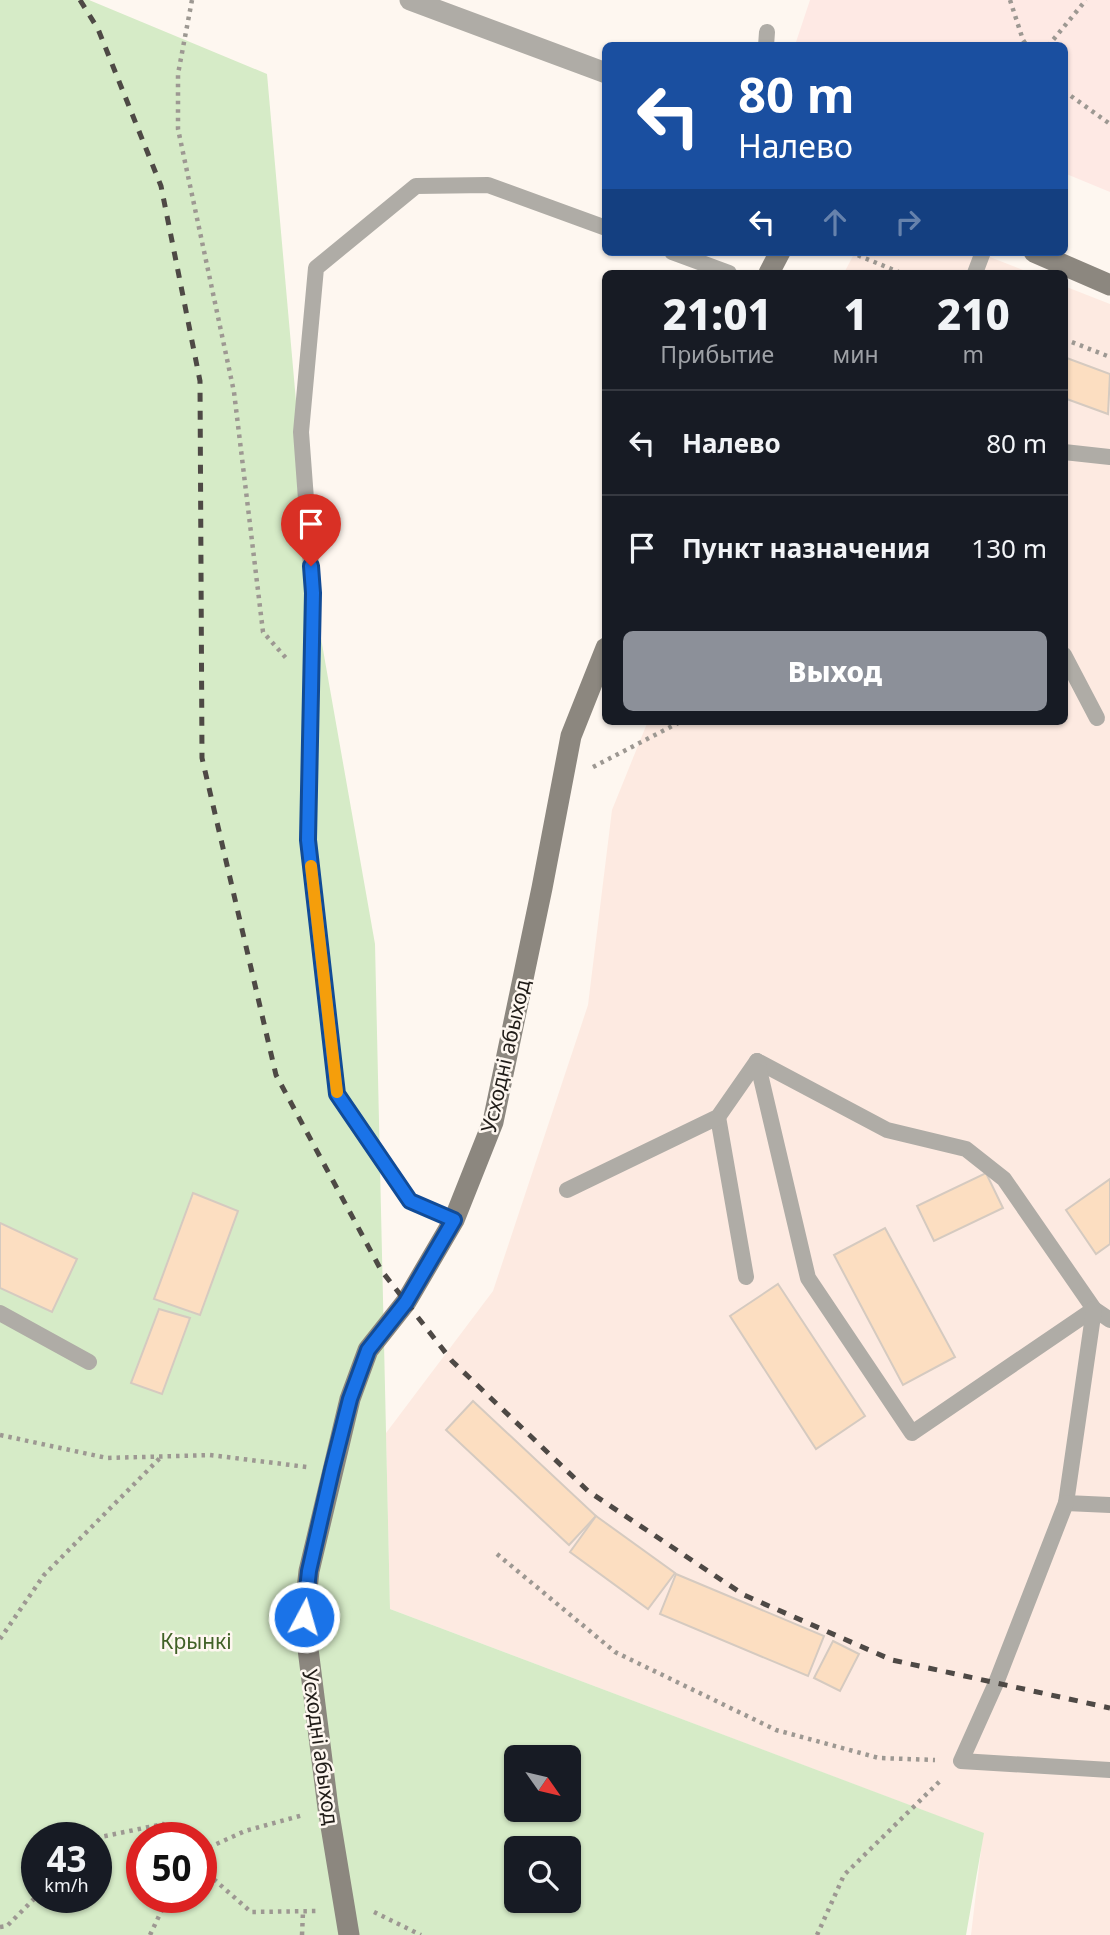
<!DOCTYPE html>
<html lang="ru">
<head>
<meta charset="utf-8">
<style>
  body { margin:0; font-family:"Noto Sans",sans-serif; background:#20242c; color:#f1f3f6; height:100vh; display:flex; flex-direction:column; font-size:26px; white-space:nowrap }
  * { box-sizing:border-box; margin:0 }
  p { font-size:23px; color:#9ea1a6 }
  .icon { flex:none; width:38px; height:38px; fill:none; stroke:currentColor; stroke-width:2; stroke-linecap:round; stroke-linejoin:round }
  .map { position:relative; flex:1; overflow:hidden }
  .side { position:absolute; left:602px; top:270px; width:466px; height:455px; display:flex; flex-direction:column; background:#171b24; border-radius:10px; box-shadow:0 2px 5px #0004 }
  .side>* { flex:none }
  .banner { position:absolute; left:602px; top:42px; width:466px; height:214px; border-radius:10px; box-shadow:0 2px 5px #0004; background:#1a4fa0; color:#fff; overflow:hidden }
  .needle { width:46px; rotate:124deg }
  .tools { position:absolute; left:504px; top:1745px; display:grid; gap:14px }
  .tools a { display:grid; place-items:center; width:77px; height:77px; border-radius:10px; background:#171b24; box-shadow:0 2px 5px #0004; font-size:35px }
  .speed { position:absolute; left:21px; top:1822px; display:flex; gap:14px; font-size:35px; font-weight:700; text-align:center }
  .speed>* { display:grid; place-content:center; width:91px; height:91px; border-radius:50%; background:#171b24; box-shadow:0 2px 5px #0004; line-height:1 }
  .speed small { font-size:18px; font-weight:400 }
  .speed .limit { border:10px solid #d22; background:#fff; color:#111 }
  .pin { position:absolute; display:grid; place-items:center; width:60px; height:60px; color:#fff; margin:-72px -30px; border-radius:50% 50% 50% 0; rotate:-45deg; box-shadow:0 0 7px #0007 }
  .pin .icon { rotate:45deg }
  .me { position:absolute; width:77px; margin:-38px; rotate:6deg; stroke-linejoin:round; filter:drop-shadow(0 0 5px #0008) }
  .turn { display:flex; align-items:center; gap:24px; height:147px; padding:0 21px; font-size:32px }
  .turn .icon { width:91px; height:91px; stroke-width:2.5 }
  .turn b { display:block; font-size:49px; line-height:60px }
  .lanes { display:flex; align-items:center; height:66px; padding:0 21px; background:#0003; justify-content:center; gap:35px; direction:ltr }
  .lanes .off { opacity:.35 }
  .eta { display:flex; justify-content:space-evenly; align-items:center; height:119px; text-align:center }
  .eta b { font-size:42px; font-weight:800; line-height:49px }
  .action { display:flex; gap:14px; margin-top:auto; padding:14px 21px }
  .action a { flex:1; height:80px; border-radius:10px; background:#8c9099; color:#fff; font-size:28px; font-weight:800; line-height:80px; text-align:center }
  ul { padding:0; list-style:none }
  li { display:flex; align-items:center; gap:21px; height:105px; padding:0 21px; border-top:2px solid #363941 }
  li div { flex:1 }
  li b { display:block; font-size:26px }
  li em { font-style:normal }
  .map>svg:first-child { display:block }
</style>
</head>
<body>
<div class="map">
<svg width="1110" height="1935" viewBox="0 0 1110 1935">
  <rect width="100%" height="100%" fill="#fef7f0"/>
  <polygon fill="#fee9e4" points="810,0 1110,0 1110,192 1064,173 1064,46 795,45"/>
  <g fill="#fdeae1">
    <polygon points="855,252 977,252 1031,273 844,273"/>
    <polygon points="1064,286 1110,304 1110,1935 971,1935 983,1833 390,1609 386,1433 493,1291 588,1005 612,810 648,721 1064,721"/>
  </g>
  <path fill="#d6ebc7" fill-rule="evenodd" d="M0 0H89L267 74 313 593 375 944 390 1609 984 1833 966 1935H0ZM516 1757H569V1810H516ZM37 1838H96V1897H37ZM142 1838H201V1897H142ZM516 1848H569V1900H516Z"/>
  <g fill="#fcdec1" stroke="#d5cac0" stroke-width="2">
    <polygon points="1064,357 1110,374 1108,414 1064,398"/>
    <polygon points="986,1173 1003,1208 934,1241 917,1206"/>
    <polygon points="1110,1179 1110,1244 1096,1254 1066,1210"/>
    <polygon points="193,1193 238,1211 200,1315 154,1299"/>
    <polygon points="0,1223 77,1259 52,1312 0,1288"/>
    <polygon points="885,1228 955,1357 903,1385 834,1255"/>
    <polygon points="778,1284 865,1416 816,1449 730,1316"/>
    <polygon points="159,1309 190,1318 162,1394 131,1383"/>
    <polygon points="473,1401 596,1516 569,1545 446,1430"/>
    <polygon points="596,1516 675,1573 648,1609 570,1552"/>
    <polygon points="676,1574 824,1636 808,1676 660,1614"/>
    <polygon points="833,1641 859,1654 840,1691 814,1678"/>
  </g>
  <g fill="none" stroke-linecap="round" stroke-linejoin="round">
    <g stroke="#9d9892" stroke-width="4.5" stroke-dasharray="3.5 5" stroke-linecap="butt">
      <polyline points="192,0 178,74 178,129 234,392 263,632 286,658"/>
      <polyline points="1010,0 1023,40 1027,46"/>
      <polyline points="1048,46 1086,0"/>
      <polyline points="1064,91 1110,124"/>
      <polyline points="850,252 901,273"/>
      <polyline points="1064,339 1110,357"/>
      <polyline points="593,767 682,721"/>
      <polyline points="0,1435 107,1458 210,1455 307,1467"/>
      <polyline points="497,1554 615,1652 776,1730 879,1758 935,1760"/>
      <polyline points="0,1639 44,1575 161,1457"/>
      <polyline points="96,1838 163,1824 173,1838"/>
      <polyline points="201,1851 245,1831 303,1815"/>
      <polyline points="201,1868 251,1912 317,1911"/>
      <polyline points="374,1912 421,1935"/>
      <polyline points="0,1927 7,1926 37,1896"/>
      <polyline points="150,1935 168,1897"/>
      <polyline points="302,1935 303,1912"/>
      <polyline points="817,1935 844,1875 942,1779"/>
    </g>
    <g stroke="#afaca6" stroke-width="16">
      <polyline points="766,46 767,32"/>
      <polyline points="672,252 729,273"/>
      <polyline points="975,273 983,252"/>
      <polyline points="1064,452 1110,457"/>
      <polyline points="1064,655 1097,718"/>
      <polyline points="757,1061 887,1130 966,1149 1004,1179 1094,1309 1110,1320"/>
      <polyline points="718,1117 746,1277"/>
      <polyline points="567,1190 718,1117 757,1061 808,1278 912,1433 1094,1309"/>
      <polyline points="454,1220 410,1201 337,1094 308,840 313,593 301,432 316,268 416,186 488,185 606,228"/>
      <polyline points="1094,1309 1066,1503 1110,1505"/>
      <polyline points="0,1313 89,1362"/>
      <polyline points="1066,1503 996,1683 961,1761 1110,1770"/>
    </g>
    <polyline stroke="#afaca6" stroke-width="21" points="410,0 606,73"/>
    <g stroke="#8c877f" stroke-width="21">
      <polyline points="1034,252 1110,285"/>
      <polyline points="769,273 780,252"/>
      <polyline points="349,1935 328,1808 304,1617 309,1571 350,1399 368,1350 406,1302 454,1220 493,1122 542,888 571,736 606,648"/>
    </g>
    <polyline stroke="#4e4945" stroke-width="5" stroke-dasharray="9 9" stroke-linecap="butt" points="80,0 98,29 161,186 200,381 202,758 276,1075 381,1270 452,1361 588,1491 744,1595 892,1660 1110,1708"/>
  </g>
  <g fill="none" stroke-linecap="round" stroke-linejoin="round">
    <g stroke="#114b97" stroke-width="18">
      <polyline id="route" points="304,1617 309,1571 332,1470 350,1399 368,1350 406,1302 454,1220 410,1201 337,1094 308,840 313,593 311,566"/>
    </g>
    <use href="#route" stroke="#1a73e8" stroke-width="12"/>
    <polyline stroke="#f59e0b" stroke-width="12" points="311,866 337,1092"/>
  </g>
  <g text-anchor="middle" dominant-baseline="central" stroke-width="5" stroke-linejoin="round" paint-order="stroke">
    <g font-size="21" fill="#211d19" stroke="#fef7f0">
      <text transform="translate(505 1056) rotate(-77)">Усходні абыход</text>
      <text transform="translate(321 1747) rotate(82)">Усходні абыход</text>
    </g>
    <g font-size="21" fill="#416127" stroke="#fef7f0">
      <text x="196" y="1641">Крынкі</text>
    </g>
  </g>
</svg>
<div class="tools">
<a><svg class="needle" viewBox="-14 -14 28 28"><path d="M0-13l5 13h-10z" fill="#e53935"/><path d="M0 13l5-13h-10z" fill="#9ea1a6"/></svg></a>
<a><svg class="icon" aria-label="search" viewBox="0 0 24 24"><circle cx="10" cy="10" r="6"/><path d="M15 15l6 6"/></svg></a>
</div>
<div class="speed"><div>43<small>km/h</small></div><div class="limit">50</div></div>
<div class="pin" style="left:311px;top:566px;background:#d93025"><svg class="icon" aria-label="arrive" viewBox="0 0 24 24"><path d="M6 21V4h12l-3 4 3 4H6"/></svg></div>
<svg class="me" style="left:304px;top:1617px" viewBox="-20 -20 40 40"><circle r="17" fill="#1a73e8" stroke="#fff" stroke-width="3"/><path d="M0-11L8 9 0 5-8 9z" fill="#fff"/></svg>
<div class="banner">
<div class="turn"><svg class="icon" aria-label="left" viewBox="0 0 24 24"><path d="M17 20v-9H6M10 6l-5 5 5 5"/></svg><div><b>80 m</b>Налево</div></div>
<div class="lanes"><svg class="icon" aria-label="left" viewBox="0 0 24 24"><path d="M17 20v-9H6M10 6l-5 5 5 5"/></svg><svg class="icon off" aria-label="ahead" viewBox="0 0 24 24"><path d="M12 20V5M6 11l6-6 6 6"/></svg><svg class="icon off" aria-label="right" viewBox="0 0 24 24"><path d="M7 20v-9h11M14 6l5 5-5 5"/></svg></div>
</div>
<section class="side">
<div class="eta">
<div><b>21:01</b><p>Прибытие</p></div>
<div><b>1</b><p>мин</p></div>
<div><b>210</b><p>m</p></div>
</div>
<ul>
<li><svg class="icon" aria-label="left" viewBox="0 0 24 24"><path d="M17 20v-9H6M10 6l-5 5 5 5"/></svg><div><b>Налево</b></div><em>80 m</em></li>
<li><svg class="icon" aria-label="arrive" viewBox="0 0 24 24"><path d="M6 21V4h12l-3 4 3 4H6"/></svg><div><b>Пункт назначения</b></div><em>130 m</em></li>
</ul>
<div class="action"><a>Выход</a></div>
</section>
</div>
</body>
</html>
